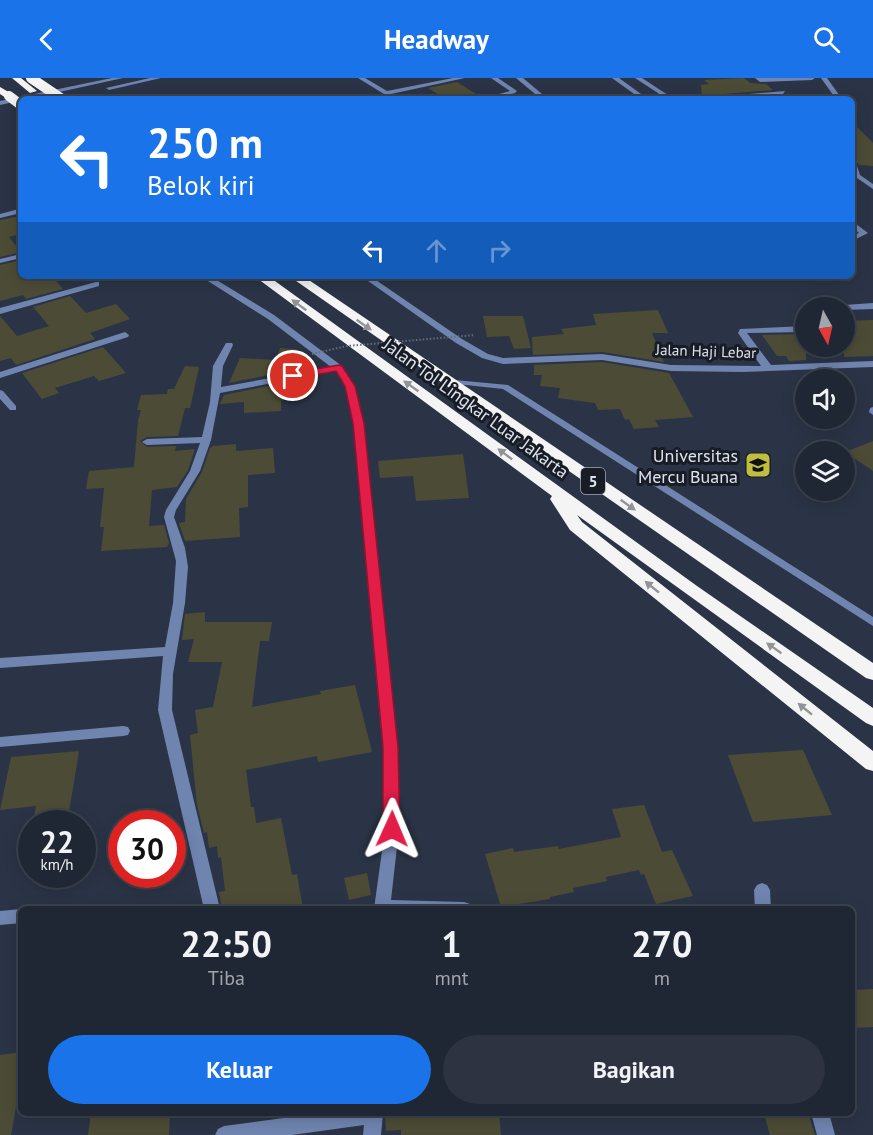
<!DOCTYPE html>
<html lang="id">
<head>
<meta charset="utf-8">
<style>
  body { margin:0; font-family:"PT Sans",sans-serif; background:#2d3340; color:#f1f3f6; height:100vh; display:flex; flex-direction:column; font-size:22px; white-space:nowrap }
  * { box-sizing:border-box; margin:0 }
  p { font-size:20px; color:#a2a5ac }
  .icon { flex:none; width:33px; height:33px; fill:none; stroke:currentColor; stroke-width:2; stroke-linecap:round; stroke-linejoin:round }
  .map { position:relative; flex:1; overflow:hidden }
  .drawer { position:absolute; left:18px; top:828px; width:837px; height:210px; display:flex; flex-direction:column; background:#202734; border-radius:9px; box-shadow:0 3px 15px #0003,0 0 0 2px #3d444f }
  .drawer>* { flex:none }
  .top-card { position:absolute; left:18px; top:18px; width:837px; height:183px; border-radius:9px; box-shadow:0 3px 15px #0003,0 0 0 2px #3d444f; background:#1a73e8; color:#fff; overflow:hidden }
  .needle { width:39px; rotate:172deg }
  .buttons { position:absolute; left:795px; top:219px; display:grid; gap:12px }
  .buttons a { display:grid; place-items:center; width:60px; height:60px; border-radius:50%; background:#202734; box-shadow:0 3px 15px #0003,0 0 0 2px #3d444f; font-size:30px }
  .speed { position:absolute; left:18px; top:732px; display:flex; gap:12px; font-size:30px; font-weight:700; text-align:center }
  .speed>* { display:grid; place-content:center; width:78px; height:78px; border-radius:50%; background:#202734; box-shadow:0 3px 15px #0003,0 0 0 2px #3d444f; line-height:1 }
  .speed small { font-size:15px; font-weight:400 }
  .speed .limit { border:9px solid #d22; background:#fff; color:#111 }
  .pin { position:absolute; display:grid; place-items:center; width:51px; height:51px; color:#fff; margin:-26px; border:3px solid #fff; border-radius:50%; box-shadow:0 2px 6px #0007 }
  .me { position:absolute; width:66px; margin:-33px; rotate:1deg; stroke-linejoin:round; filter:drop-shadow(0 0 4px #0008) }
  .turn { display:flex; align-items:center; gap:21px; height:126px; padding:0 30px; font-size:27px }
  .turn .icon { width:78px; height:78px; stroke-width:2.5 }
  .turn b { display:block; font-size:42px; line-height:51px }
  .lanes { display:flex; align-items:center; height:57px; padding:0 30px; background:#0003; justify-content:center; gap:30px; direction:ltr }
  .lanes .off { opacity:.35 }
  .eta { display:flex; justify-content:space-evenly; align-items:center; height:102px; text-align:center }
  .eta b { font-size:36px; font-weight:800; line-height:42px }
  .primary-button { display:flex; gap:12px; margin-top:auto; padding:12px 30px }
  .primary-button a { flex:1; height:69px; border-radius:36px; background:#1a73e8; color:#fff; font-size:24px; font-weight:800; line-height:69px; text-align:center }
  .primary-button a+a { background:#2d3340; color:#f1f3f6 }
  header { display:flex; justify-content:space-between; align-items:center; height:78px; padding:0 30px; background:#1a73e8; color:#fff; font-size:27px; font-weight:800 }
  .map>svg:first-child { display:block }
</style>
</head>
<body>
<header><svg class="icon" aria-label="back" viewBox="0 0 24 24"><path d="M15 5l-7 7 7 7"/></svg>Headway<svg class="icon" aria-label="search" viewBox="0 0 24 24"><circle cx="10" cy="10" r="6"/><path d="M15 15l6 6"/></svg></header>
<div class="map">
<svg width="873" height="1057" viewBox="0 0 873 1057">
  <rect width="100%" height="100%" fill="#2b3446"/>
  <g fill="#4c4c36">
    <polygon points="744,0 750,5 766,6 773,12 712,17 707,21 702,21 701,7 709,6 704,2"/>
    <polygon points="457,4 481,19 479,21 445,21 428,10"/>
    <polygon points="852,44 873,65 873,88 859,87 853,78"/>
    <polygon points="15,139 21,145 21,156 9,159 21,174 0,179 0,142"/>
    <polygon points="21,182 21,198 52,198 63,211 26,221 23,217 0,223 0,187"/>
    <polygon points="70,218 86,235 116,226 130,241 90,255 95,261 16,287 11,280 0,283 0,238 17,258 49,248 33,229"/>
    <polygon points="658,232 668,255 652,255 664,284 602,274 533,277 532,259 564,256 561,251 596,247 593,236"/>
    <polygon points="483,238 523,238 531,270 514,271 509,258 487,259"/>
    <polygon points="873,242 873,278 844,279 844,243"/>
    <polygon points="806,256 806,282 789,283 786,278 777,278 762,257"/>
    <polygon points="103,269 126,295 99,303 94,298 55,310 59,315 42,321 22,295"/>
    <polygon points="280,270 297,271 289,293 229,305 240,280 276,282"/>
    <polygon points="602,284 669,295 693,339 655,342 659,349 634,351 629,341 625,342 620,331 598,332 595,325 558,320 560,310 540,308 542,297 534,297 534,287"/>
    <polygon points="185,288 199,289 190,330 185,330 178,358 147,359 140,363 147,369 176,368 175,373 195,371 188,392 177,409 152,412 149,448 164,447 169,465 167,469 101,473 104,449 100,449 104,410 86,411 89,393 134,389 138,342 141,332 137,332 141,317 167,316 168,311 174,311"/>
    <polygon points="283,305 284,322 281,323 281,333 244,335 244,324 220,326 224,317"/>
    <polygon points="873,363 873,393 845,374"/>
    <polygon points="236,366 236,373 273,370 275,395 248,397 248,429 239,430 240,459 185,463 179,445 185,444 186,421 202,394 210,370 213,368"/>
    <polygon points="463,376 469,420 416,423 413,398 380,400 378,383"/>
    <polygon points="205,534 205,544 272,544 269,563 260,563 252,629 321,616 320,613 355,607 372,674 318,684 317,678 246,692 251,729 254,729 256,745 281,740 292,797 297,796 303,831 222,831 219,814 225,813 221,779 218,780 217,768 209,770 207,754 204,755 197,727 190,657 198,655 195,632 213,629 222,584 188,584 194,561 182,562 185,536"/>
    <polygon points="803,672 832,737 753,744 728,677"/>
    <polygon points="79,673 67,746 33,746 36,728 0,732 11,679"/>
    <polygon points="644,727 662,774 672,772 693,818 656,826 644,796 641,797 639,792 606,799 607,803 573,810 574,814 550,819 550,821 501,829 485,776 513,770 514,774 558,768 559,771 621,759 612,731"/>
    <polygon points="367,795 371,817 349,822 344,800"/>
    <polygon points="873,911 873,949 852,950 852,912"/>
    <polygon points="21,974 21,1000 11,1057 0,1057 0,977"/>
    <polygon points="91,1035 170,1035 169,1057 88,1057"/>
    <polygon points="385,1035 499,1035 501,1057 401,1057 401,1052 386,1053"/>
    <polygon points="764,1035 808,1035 815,1057 770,1057"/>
  </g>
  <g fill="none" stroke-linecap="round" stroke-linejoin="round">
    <g fill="#6f84af" fill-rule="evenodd">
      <polygon points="444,301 508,307 873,539 873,548 503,311 447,305 444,305"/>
      <polygon points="873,329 873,337 869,334 870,330"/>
    </g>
    <g fill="#6f84af" fill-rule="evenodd">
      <polygon points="112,0 123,0 0,27 0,23"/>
      <polygon points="150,0 161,0 109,12 106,10"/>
      <polygon points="358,0 365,0 387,13 453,0 465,0 391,16 395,19 392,21"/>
      <polygon points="491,0 498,0 517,13 515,15 491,21 481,21 510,13"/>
      <polygon points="516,0 523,0 548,21 541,21"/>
      <polygon points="612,0 619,0 648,21 641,21"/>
      <polygon points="635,0 642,0 674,21 667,21"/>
      <polygon points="755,0 815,0 812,2 760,4"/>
      <polygon points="821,0 827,0 842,21 836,21"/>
      <polygon points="785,13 783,16 709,21 712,19"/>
      <polygon points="852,80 855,82 860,97 873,106 873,111 854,98"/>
      <polygon points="19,131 21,131 21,135 0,140 0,136"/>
      <polygon points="852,143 868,155 852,163 852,158 859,155 852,149"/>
      <polygon points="21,176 21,180 0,185 0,181"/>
      <polygon points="200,198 210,198 274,237 342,288 355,308 363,345 399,695 399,751 391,822 464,824 470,826 472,831 374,831 385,751 385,695 353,345 345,308 336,293 220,315 211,362 200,393 176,432 174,439 185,470 188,489 185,525 173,596 172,632 220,831 204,831 158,632 163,578 0,590 0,580 165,569 173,525 176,483 164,439 166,432 190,393 200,365 147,367 142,364 147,361 202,359 210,324 213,288 226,265 232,265 233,267 223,288 221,309 331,289 268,241"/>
      <polygon points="361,198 370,198 462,261 488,276 503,280 602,276 671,287 761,288 738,255 740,251 806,248 806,254 747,255 771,287 873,283 873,289 742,294 671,293 602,282 503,286 482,280 456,265"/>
      <path d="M677 198H705C699 202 683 202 677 198Z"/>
      <polygon points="96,204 99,204 99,208 0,236 0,230"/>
      <polygon points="873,225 873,231 844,232 844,230 840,230 844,227"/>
      <polygon points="125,254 129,257 128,259 0,300 0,294"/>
      <polygon points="0,312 3,313 16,328 16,332 10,332 0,321"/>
      <polygon points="123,648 128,649 130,653 128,657 123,658 0,669 0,659"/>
      <polygon points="762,805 767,807 770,812 771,831 755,831 754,812 757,807"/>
      <polygon points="21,831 21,845 0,847 0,833"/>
      <polygon points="321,1035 383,1035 381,1057 363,1057 364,1047 292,1057 215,1057 218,1051 224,1048"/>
      <polygon points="811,1035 829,1035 835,1057 817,1057"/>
    </g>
    <g fill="#f4f4f4" fill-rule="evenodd">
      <polygon points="12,0 21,0 37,13 30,15"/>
      <polygon points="0,9 12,16 12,20 6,20 0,16"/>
      <polygon points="254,198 268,198 697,508 873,630 873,648 866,645 577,437 582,444 873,673 873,693 866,691 570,452 550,421 552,418"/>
      <polygon points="289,198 303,198 873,585 873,602 866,600"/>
    </g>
    <polyline stroke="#636c7c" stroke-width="2" stroke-dasharray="1.5 2" stroke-linecap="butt" points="312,276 347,268 475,257"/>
    <g stroke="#f4f4f4" stroke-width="10">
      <polyline points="31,0 62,21"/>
      <polyline points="9,18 21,27"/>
    </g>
  </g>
  <defs><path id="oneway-solid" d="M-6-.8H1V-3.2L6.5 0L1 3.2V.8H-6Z" transform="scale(1.5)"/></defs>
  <g fill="#919396">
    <use href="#oneway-solid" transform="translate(299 227) rotate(-144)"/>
    <use href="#oneway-solid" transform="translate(364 247) rotate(35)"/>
    <use href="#oneway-solid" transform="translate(411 308) rotate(-145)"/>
    <use href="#oneway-solid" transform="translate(505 376) rotate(-143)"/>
    <use href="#oneway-solid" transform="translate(628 427) rotate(35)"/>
    <use href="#oneway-solid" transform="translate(652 509) rotate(-141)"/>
    <use href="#oneway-solid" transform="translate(774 570) rotate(-145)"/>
    <use href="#oneway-solid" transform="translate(805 631) rotate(-141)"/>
  </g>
  <polygon fill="#e11d48" stroke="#92132f" stroke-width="1.5" points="339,287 342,288 355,308 364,345 398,669 400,751 398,756 392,758 386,756 383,751 383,669 353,345 345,308 336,293 293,301 288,298 293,295"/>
  <defs>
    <g id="university-square" transform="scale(1.35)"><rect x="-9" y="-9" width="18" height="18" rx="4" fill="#bfbe41" stroke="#181c24"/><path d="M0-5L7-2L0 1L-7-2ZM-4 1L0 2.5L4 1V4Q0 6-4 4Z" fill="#111"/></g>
  </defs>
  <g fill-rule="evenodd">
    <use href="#university-square" x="758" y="387"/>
  </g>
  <g text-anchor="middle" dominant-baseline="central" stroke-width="6" stroke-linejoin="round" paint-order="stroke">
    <g font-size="15" fill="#dde3ef" stroke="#181c24">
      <text transform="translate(706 273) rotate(2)">Jalan Haji Lebar</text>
    </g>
    <rect fill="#181c24" stroke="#a2a7b2" stroke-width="1.5" x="581" y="390" width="24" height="26" rx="4.5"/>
    <g font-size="16" font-weight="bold" fill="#dde3ef">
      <text x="593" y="403">5</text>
    </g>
    <g font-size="18" fill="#dde3ef" stroke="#181c24">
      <text transform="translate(476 330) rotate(36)">Jalan Tol Lingkar Luar Jakarta</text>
    </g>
    <g font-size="18" fill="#dde3ef" stroke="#181c24" text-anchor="end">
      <text x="738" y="377">Universitas<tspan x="738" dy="21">Mercu Buana</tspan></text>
    </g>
  </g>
</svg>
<div class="buttons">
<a><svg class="needle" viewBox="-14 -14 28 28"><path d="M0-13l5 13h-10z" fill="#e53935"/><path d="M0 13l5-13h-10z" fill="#a2a5ac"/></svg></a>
<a><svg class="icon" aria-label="sound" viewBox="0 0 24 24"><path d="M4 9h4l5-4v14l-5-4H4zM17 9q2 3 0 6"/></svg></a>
<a><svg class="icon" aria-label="layers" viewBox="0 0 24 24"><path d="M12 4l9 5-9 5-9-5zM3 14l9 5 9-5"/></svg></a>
</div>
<div class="speed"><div>22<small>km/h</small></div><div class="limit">30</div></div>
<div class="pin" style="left:293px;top:298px;background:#d93025"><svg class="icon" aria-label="arrive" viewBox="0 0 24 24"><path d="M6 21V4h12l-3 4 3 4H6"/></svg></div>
<svg class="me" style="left:392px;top:751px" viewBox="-20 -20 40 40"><path d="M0-17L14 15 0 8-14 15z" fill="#e11d48" stroke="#fff" stroke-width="4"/></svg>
<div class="top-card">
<div class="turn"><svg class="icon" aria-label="left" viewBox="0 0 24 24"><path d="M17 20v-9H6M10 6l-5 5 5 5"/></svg><div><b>250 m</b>Belok kiri</div></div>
<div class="lanes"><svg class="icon" aria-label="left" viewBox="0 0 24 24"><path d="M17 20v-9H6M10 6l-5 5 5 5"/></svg><svg class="icon off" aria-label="ahead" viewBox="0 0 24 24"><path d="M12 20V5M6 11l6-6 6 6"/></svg><svg class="icon off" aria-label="right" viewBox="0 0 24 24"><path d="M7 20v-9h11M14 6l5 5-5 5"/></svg></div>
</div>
<section class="drawer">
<div class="eta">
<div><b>22:50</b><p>Tiba</p></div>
<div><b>1</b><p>mnt</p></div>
<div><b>270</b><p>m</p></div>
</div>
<div class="primary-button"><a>Keluar</a><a>Bagikan</a></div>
</section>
</div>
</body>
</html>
